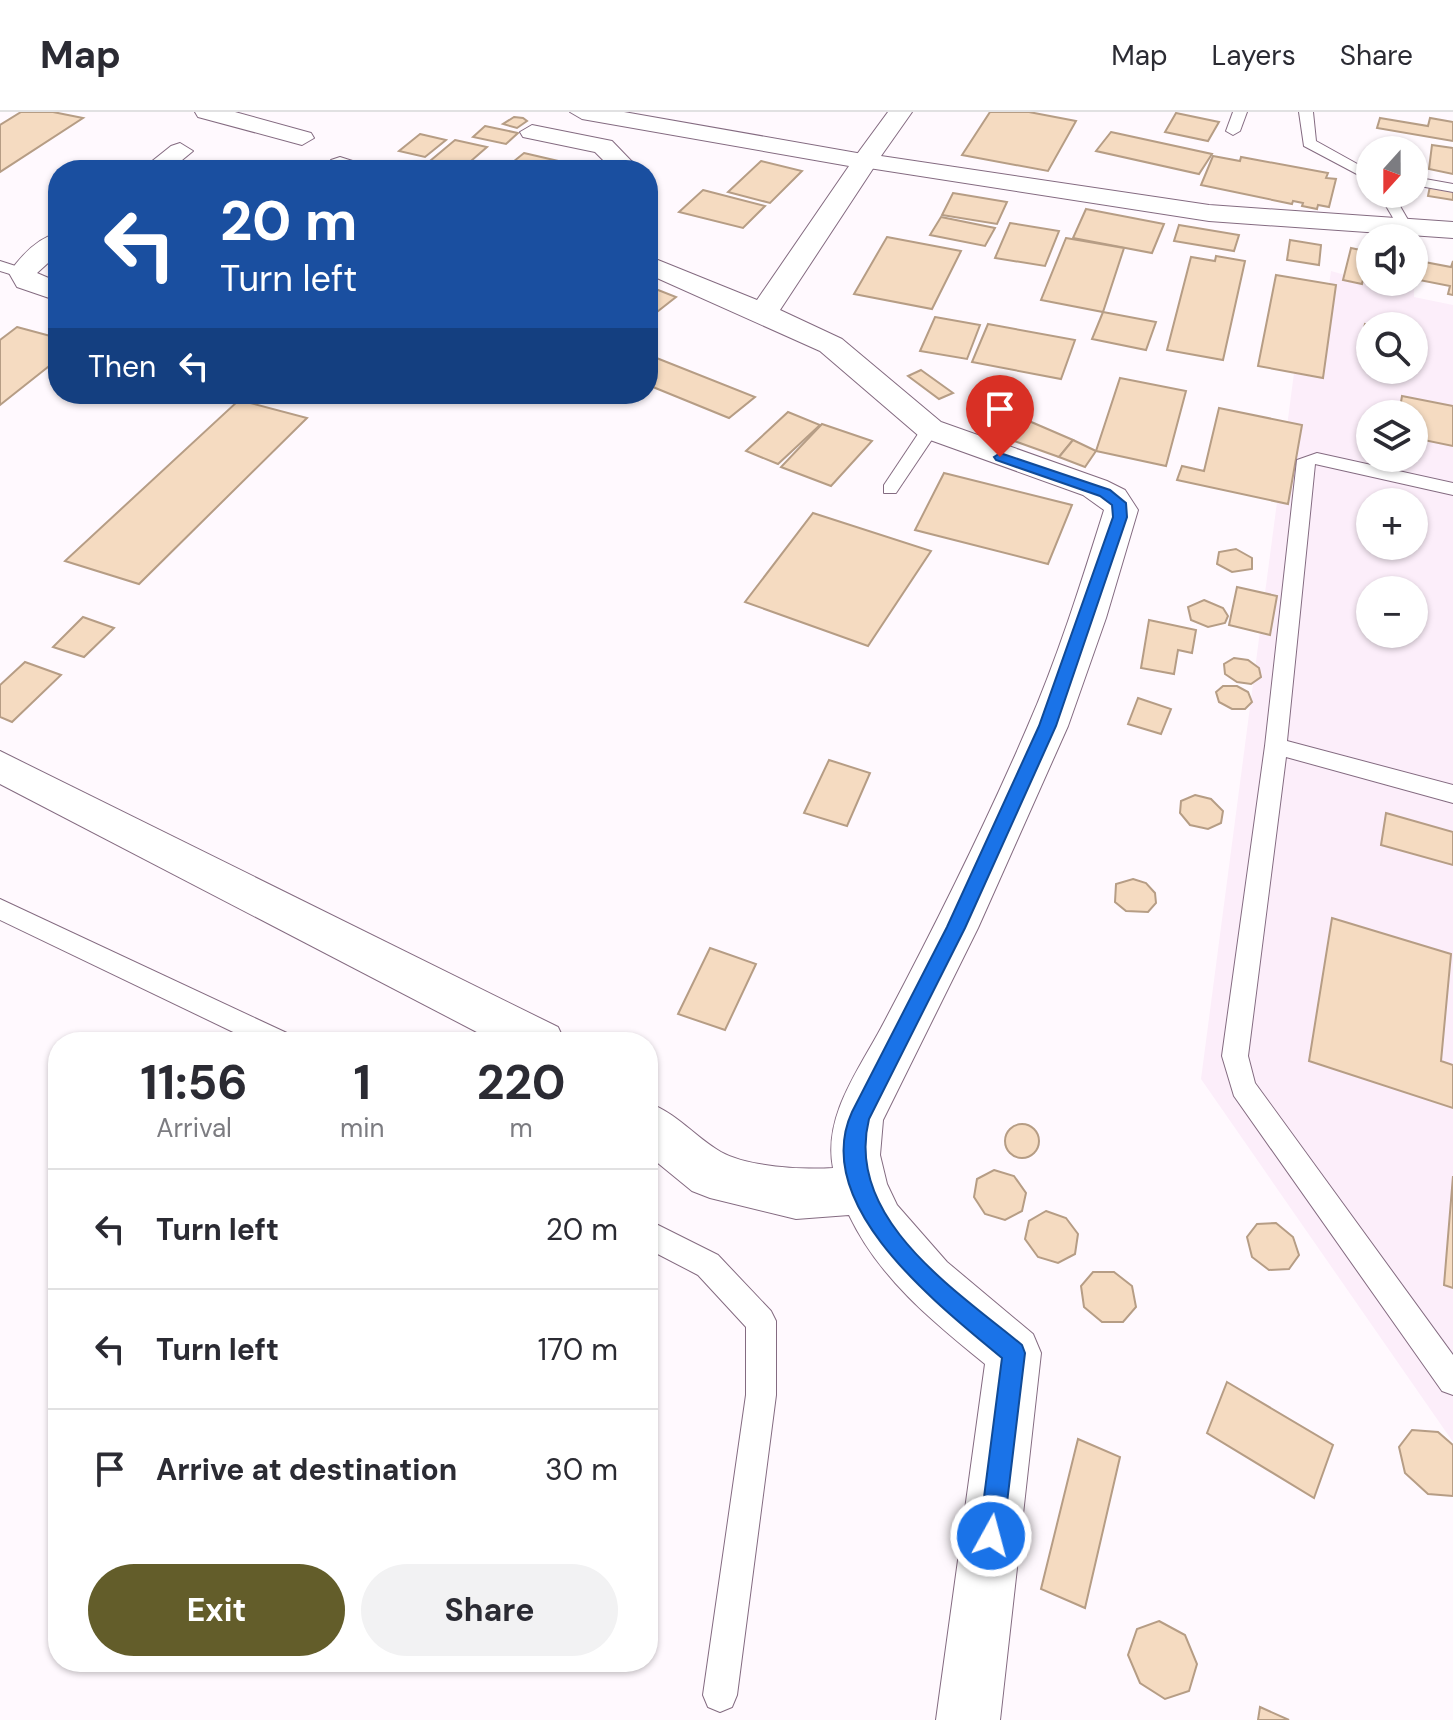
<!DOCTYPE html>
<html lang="en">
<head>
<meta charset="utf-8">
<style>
  body { margin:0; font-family:"DM Sans",sans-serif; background:#f2f2f3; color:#2b2b33; height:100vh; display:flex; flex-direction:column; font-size:30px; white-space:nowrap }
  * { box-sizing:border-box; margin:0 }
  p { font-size:26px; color:#7c7c81 }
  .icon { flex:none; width:44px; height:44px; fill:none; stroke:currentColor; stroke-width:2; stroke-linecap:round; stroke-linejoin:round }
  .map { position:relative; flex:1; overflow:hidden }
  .drawer { position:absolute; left:48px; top:920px; width:610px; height:640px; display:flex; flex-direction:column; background:#fff; border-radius:32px; box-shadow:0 2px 6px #0004 }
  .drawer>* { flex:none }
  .hud { position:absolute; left:48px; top:48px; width:610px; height:244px; border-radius:32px; box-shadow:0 2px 6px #0004; background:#1a4fa0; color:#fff; overflow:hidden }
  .needle { width:52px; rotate:201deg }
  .fabs { position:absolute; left:1356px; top:24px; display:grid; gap:16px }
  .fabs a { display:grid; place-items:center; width:72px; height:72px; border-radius:50%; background:#fff; box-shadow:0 2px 6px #0004; font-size:40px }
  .pin { position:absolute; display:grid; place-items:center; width:68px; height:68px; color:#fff; margin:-82px -34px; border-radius:50% 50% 50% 0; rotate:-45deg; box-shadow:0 0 8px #0007 }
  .pin .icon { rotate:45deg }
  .me { position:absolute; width:88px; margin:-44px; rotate:7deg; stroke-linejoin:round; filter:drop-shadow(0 0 6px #0008) }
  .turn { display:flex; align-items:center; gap:28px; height:168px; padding:0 40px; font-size:36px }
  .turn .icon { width:104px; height:104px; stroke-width:2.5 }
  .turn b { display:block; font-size:56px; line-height:68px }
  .then { display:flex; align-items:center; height:76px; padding:0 40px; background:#0003; gap:16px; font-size:30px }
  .eta { display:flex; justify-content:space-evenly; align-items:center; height:136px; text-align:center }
  .eta b { font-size:48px; font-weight:700; line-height:56px }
  .primary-button { display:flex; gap:16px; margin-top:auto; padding:16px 40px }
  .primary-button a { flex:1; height:92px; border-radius:48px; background:#635d2a; color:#fff; font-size:32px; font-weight:700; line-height:92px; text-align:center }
  .primary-button a+a { background:#f2f2f3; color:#2b2b33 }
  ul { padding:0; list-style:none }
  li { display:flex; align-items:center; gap:24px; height:120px; padding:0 40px; border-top:2px solid #e1e1e2 }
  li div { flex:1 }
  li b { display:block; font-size:30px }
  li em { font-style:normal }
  header { display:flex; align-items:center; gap:48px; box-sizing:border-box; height:112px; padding:0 40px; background:#fff; border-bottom:2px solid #e1e1e2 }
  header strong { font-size:38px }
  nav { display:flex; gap:44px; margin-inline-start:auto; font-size:28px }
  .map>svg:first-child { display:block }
</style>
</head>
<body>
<header>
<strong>Map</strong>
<nav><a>Map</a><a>Layers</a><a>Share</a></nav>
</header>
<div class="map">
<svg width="1453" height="1608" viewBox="0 0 1453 1608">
  <rect width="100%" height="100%" fill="#fff9fe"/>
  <path fill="#fceefa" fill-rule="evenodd" d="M1331 159 1370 170 1414 176V185L1453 193V1330L1201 967 1306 170 1329 173ZM1370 214H1414V258H1370ZM1370 302H1414V346H1370ZM1370 390H1414V434H1370ZM1370 478H1414V522H1370Z"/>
  <g fill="#f5dbc1" stroke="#b69d85" stroke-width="2">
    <polygon points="21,0 53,0 83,6 0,60 0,13"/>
    <polygon points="990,0 1029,0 1076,9 1048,59 962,43"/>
    <polygon points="1176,1 1219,10 1208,29 1165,20"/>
    <polygon points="514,5 523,6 527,9 517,16 503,12"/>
    <polygon points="1380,6 1428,14 1430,6 1453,10 1453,29 1377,16"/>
    <polygon points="485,14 518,21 506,32 473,25"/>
    <polygon points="1111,20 1212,42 1199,62 1096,39"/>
    <polygon points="420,22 446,28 425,45 399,39"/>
    <polygon points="455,28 487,35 463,56 430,49"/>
    <polygon points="1432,33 1453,36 1453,62 1429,57"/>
    <polygon points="524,41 597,58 503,58"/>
    <polygon points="1213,44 1240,49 1241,45 1328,61 1326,66 1336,67 1329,95 1318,93 1317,97 1302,94 1303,91 1293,89 1292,92 1201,73"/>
    <polygon points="761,49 802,59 770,91 728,80"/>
    <polygon points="1430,74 1453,78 1453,88 1428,84"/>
    <polygon points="703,78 765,94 743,116 679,100"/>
    <polygon points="953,81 1007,90 997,112 942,103"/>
    <polygon points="1086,97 1164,112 1152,141 1073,126"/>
    <polygon points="941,105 995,116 985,134 930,123"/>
    <polygon points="1010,111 1059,119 1045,154 995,146"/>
    <polygon points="1179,113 1239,123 1234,139 1174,129"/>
    <polygon points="887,125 961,139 932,197 854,182"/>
    <polygon points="1066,126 1124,136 1103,200 1041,188"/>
    <polygon points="1290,128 1321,133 1319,153 1287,148"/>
    <polygon points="1351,136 1370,140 1370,159 1365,158 1362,172 1343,168"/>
    <polygon points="1216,144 1245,149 1223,248 1167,238 1191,145 1215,149"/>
    <polygon points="1414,148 1451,155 1453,149 1453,183 1448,182 1450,174 1414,167"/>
    <polygon points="1276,163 1336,173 1323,266 1258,254"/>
    <polygon points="648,174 676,185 648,207"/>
    <polygon points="1103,200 1156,210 1146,238 1092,227"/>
    <polygon points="935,205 980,213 967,247 920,239"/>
    <polygon points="988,212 1075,228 1061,267 972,250"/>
    <polygon points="1365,212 1377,214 1370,214 1370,243 1358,240"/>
    <polygon points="17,215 58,226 58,247 0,293 0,228"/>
    <polygon points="654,245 755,285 729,306 648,273 648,249"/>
    <polygon points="921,258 953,281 939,287 908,264"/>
    <polygon points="1120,266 1186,279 1166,354 1096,339"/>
    <polygon points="1402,284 1453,294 1453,334 1414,326 1414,302 1399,302"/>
    <polygon points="239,288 307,306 139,472 65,449"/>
    <polygon points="1219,296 1302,313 1288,392 1177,368 1182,354 1204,359"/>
    <polygon points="788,300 820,313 778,352 746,339"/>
    <polygon points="1022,306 1073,328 1059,345 1003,325"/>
    <polygon points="822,312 872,329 831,374 781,355"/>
    <polygon points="1073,328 1096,339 1085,355 1059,345"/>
    <polygon points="944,361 1072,393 1048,452 915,418"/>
    <polygon points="813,401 931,439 868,534 745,490"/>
    <polygon points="1236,437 1252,446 1252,457 1232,460 1217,452 1219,440"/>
    <polygon points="1237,475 1277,484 1270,523 1229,513"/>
    <polygon points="1204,488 1223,496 1228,504 1225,511 1208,515 1191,508 1188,495"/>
    <polygon points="83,505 114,516 84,545 53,535"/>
    <polygon points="1149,508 1196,518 1192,541 1178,538 1174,562 1141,556"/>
    <polygon points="1234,546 1248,548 1259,556 1261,565 1251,572 1237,570 1225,562 1224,552"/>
    <polygon points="25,550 61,563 12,610 0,605 0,573"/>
    <polygon points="1223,574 1237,574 1248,580 1252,590 1245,597 1232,597 1219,590 1216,580"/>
    <polygon points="1138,586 1171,597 1161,622 1128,612"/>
    <polygon points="829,648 870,661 847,714 804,701"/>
    <polygon points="1195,683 1211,687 1223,699 1221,711 1208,717 1190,713 1180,701 1181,689"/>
    <polygon points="1386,701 1453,720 1453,753 1381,733"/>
    <polygon points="1133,767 1146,771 1155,781 1156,791 1148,800 1126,799 1115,790 1116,772"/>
    <polygon points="1332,806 1451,842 1441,949 1453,953 1453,996 1309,949"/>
    <polygon points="710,836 756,852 725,918 678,902"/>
    <circle cx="1022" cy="1029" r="17"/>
    <polygon points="994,1058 1014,1064 1026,1081 1022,1099 1005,1108 985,1102 974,1085 977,1067"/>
    <polygon points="1453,1064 1453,1176 1444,1173"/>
    <polygon points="1046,1099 1066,1106 1078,1122 1075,1142 1058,1151 1038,1145 1025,1127 1029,1109"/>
    <polygon points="1276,1111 1293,1125 1299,1143 1289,1157 1269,1158 1252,1145 1247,1125 1257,1112"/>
    <polygon points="1093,1160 1114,1160 1132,1174 1136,1195 1123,1210 1102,1210 1084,1195 1081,1174"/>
    <polygon points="1227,1270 1333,1333 1314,1386 1207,1321"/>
    <polygon points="1412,1318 1438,1320 1453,1333 1453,1384 1428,1382 1405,1361 1399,1335"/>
    <polygon points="1078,1327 1120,1345 1085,1496 1041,1477"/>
    <polygon points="1159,1509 1185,1523 1197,1552 1189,1579 1165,1587 1140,1571 1128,1543 1137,1517"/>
    <polygon points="1260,1595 1289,1608 1258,1608"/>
  </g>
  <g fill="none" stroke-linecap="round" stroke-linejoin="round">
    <g stroke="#846b81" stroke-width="2">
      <g id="service">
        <polygon points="1233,0 1247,0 1240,19 1233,23 1226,19"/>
        <polygon points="1299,0 1313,0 1316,29 1370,59 1370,69 1304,34"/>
        <polygon points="1386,29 1393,33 1392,38 1378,38 1381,30"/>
        <polygon points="1414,65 1453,72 1453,80 1414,73"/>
        <polygon points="1379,82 1393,82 1411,113 1409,116 1399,116"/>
        <polygon points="0,149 28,158 31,161 23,166 0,159"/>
        <polygon points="930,312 939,317 896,381 884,381 884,373 924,313"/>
        <polygon points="1317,341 1453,371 1453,383 1315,352 1287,629 1453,673 1453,691 1286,645 1248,944 1255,971 1453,1243 1453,1283 1442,1279 1234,984 1222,944 1265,634 1297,348"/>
        <polygon points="0,787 289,922 293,930 254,930 0,808"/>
        <polygon points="648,1108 718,1143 771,1199 776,1209 776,1283 737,1583 732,1595 720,1600 708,1595 703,1583 746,1283 746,1215 698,1163 648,1137"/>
      </g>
    </g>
    <g stroke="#846b81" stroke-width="2">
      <g id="minor">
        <polygon points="195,0 235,0 311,21 314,26 302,33 198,5"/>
        <path d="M570 0H624L874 44 878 49 780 198 842 227 941 310 1107 369 1125 378 1138 398 1106 506 1068 614 978 816 883 1008 880 1043 887 1072 897 1093 947 1150 1033 1222 1041 1241 1000 1608H936L985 1252C932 1209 879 1166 849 1103L796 1107 710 1086 692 1079 648 1043V991C677 1001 695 1025 721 1040 748 1055 803 1058 833 1056 823 1005 858 959 881 916 933 818 983 718 1027 616 1058 545 1081 471 1104 398L1083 383 919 324 820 239 648 162V144L757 188 849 54 582 7Z"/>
        <polygon points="532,13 612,29 640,58 613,58 595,40 523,25 520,20"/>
        <polygon points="180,31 193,39 170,58 141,58 171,34"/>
        <polygon points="340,45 365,53 369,58 331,58 327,53 331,48"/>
        <path d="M58 121V142L37 161 58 170V189L17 175 9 161C21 144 37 126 58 121Z"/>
        <polygon points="0,639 558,915 565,930 496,930 0,672"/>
      </g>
    </g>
    <g stroke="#846b81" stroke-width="2">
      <polygon id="tertiary" points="888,0 912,0 881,44 1209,93 1453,110 1453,126 1209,109 856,54 852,49"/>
    </g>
    <use href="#service" fill="#fff" fill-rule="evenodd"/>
    <use href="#minor" fill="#fff" fill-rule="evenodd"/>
    <use href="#tertiary" fill="#fff" fill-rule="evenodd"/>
  </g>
  <path fill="#1a73e8" stroke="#114b97" stroke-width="2" d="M1000 341 1110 378 1126 391 1127 405 1056 614 965 816 869 1007C844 1107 957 1179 1022 1233L1025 1241 1003 1424 1000 1433 991 1437 982 1433 979 1424 1002 1246C940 1194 809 1094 852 1000L947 815 1039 614 1113 405 1112 393 1100 384 996 348 994 345Z"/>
</svg>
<div class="fabs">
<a><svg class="needle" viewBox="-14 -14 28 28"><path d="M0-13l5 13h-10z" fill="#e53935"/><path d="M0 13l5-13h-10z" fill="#7c7c81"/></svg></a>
<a><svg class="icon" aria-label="sound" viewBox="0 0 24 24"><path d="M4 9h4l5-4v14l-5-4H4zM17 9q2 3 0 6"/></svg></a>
<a><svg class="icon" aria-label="search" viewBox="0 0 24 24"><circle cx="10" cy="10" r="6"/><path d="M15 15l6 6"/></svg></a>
<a><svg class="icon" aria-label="layers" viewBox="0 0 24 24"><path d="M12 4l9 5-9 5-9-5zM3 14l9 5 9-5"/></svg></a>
<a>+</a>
<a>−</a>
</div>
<div class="pin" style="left:1000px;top:345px;background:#d93025"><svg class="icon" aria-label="arrive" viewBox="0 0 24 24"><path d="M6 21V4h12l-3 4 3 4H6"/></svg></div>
<svg class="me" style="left:991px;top:1424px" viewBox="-20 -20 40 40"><circle r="17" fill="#1a73e8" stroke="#fff" stroke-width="3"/><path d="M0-11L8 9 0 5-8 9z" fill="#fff"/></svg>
<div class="hud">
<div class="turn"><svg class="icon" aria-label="left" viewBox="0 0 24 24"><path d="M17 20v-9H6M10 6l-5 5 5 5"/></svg><div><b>20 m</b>Turn left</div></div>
<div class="then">Then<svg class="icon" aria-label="left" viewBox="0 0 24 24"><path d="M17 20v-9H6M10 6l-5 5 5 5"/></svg></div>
</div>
<section class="drawer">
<div class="eta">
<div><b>11:56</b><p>Arrival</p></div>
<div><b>1</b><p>min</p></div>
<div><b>220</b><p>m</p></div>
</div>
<ul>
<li><svg class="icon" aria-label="left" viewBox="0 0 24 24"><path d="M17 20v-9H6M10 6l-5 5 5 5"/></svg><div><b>Turn left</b></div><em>20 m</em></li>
<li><svg class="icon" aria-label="left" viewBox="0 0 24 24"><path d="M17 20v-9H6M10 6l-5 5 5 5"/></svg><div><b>Turn left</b></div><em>170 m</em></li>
<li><svg class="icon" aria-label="arrive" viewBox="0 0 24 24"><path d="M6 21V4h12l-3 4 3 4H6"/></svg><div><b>Arrive at destination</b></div><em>30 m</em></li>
</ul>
<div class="primary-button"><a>Exit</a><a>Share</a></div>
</section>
</div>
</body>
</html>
